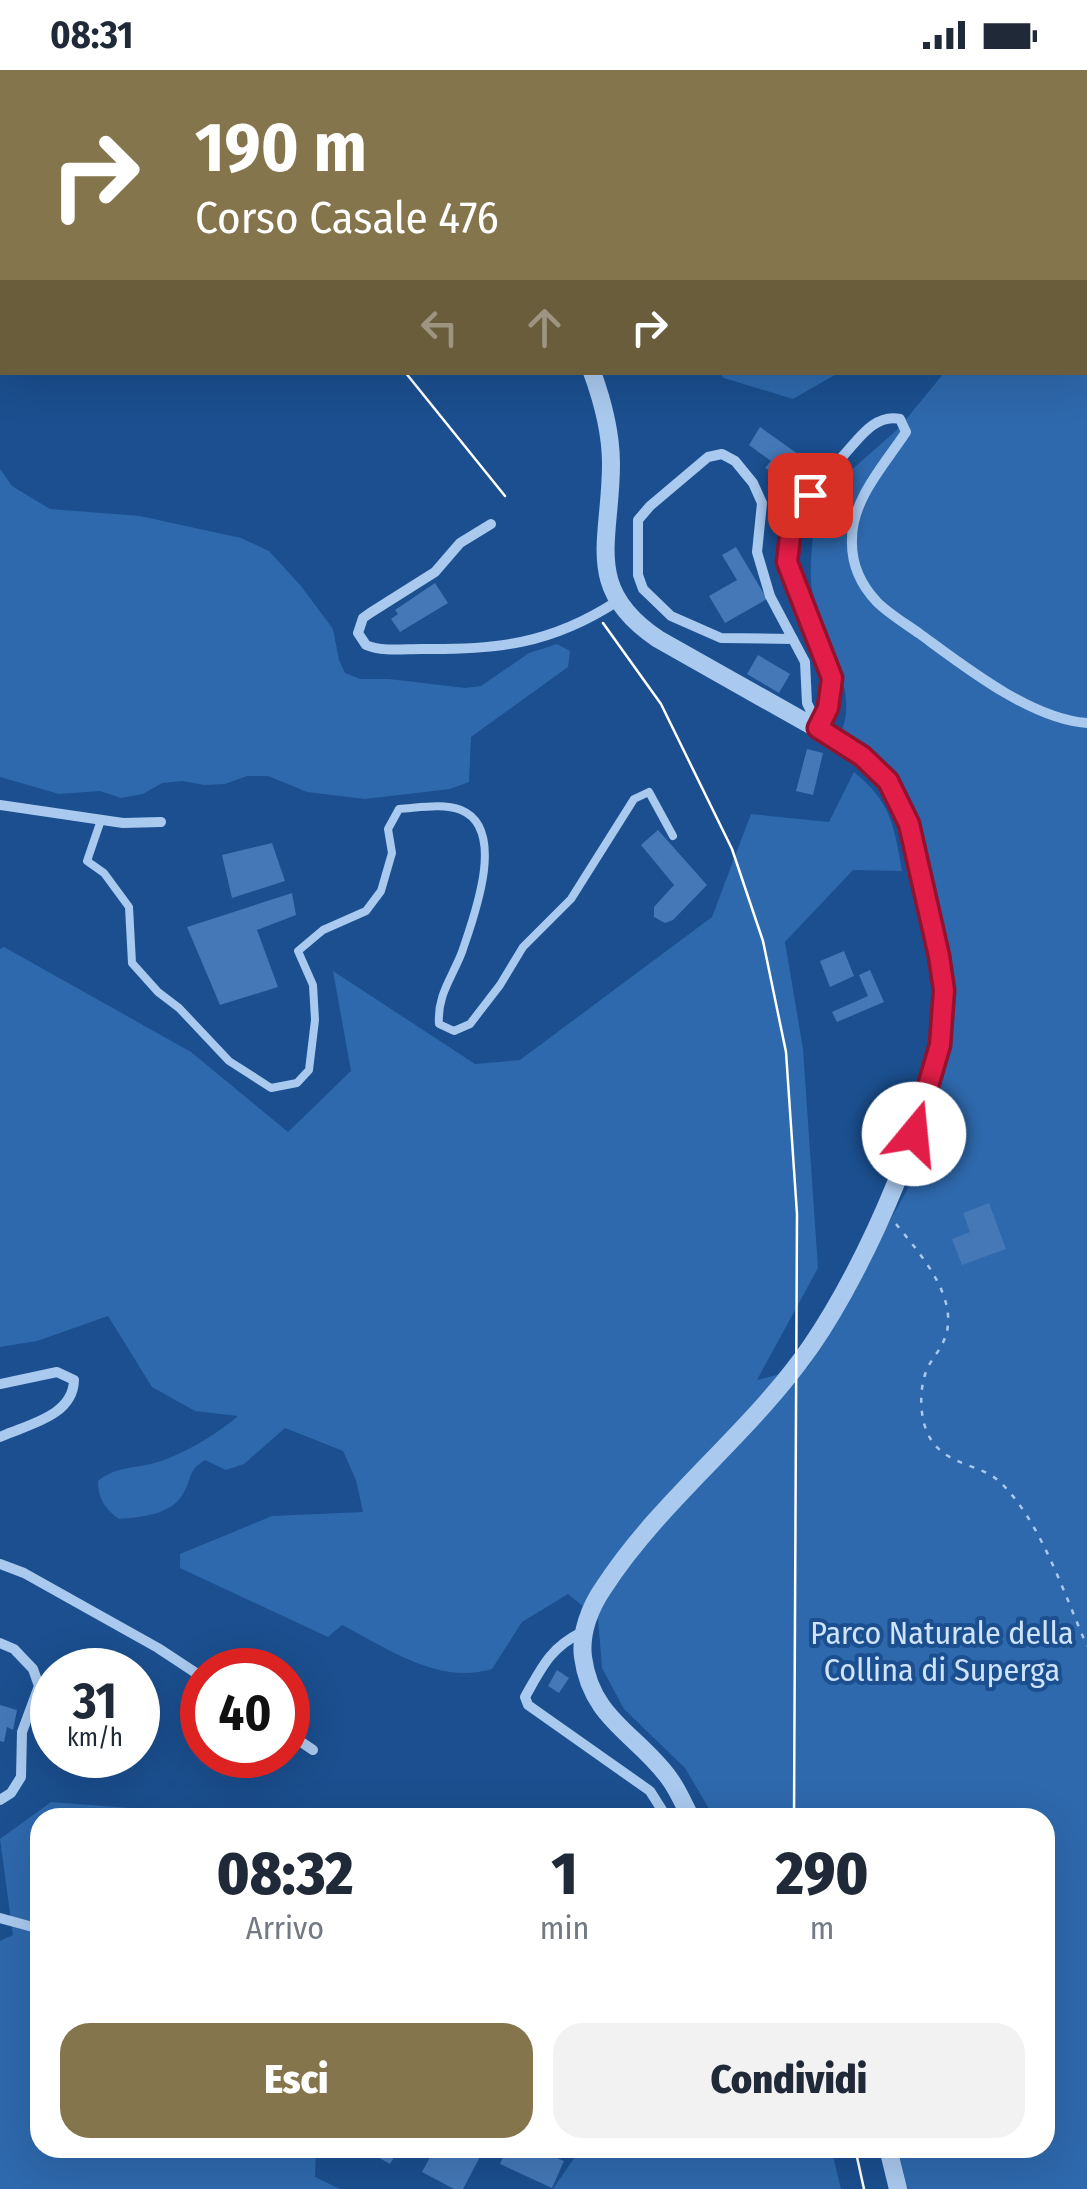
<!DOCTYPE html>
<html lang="it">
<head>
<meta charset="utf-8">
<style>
  body { margin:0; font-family:"Fira Sans Condensed",sans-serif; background:#f2f2f3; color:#1f2937; height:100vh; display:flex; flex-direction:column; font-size:38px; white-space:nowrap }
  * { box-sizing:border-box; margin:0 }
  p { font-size:32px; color:#747a83 }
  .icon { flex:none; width:55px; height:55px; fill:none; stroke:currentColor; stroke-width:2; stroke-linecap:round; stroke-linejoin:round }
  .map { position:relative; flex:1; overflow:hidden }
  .details { position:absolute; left:30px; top:1738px; width:1025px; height:350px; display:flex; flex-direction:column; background:#fff; border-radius:30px; box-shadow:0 10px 40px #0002 }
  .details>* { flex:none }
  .top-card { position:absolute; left:0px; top:0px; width:1088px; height:305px; box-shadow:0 10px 40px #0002; background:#84754c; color:#fff; overflow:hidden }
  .speed { position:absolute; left:30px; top:1578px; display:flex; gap:20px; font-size:50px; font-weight:700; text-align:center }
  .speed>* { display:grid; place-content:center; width:130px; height:130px; border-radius:50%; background:#fff; box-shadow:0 10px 40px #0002; line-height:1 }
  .speed small { font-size:25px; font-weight:400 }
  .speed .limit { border:15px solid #d22; background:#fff; color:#111 }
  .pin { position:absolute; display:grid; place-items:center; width:85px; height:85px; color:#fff; margin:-42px; border-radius:20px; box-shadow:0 5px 15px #0006 }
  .me { position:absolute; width:110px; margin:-55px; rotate:17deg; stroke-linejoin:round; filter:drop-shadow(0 0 8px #0008) }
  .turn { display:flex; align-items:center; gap:35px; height:210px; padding:0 30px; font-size:45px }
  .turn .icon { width:130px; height:130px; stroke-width:2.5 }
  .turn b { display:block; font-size:70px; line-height:85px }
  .lanes { display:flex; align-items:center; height:95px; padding:0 30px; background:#0003; justify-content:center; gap:50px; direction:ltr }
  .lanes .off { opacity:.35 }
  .eta { display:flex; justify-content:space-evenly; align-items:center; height:170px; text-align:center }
  .eta b { font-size:60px; font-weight:800; line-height:70px }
  .action { display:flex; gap:20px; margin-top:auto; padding:20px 30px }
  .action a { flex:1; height:115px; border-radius:30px; background:#84754c; color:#fff; font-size:40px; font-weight:800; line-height:115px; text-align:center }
  .action a+a { background:#f2f2f3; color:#1f2937 }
  .status { display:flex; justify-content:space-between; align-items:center; height:70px; padding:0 50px; background:#fff; direction:ltr }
  .status svg { height:28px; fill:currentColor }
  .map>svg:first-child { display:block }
</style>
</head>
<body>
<div class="status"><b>08:31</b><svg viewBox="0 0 49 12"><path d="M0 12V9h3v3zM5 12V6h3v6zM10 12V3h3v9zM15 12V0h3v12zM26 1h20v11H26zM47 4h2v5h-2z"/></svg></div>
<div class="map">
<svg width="1087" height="2119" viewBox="0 0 1087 2119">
  <rect width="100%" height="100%" fill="#1b4f8f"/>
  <g fill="#2e69ad">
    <polygon points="541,0 925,0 542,2"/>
    <path d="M1087 79V2119H907L898 2078H1045V1748L714 1747 685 1698 624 1639 602 1598 598 1549 568 1524 522 1552 492 1599C438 1615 389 1579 342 1555L328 1567 180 1498V1484L272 1446 363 1442 356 1410 343 1381 285 1358 244 1394 226 1400 205 1390C187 1402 193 1406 184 1422 173 1445 141 1447 119 1449 105 1439 98 1429 98 1411 116 1395 141 1399 164 1390 190 1380 217 1364 238 1346L195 1341 152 1317 108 1246 37 1271 0 1277V879L4 877 191 982 288 1062 351 1001 333 901 475 994 520 990 712 847 751 744 829 752 854 702C891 732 894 755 902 801L853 800 785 872 803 979 818 1198 757 1310 808 1297 915 1106 942 988 948 927 917 744 842 660C859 618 822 566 813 525 807 500 815 458 816 431L898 359 944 303 1085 302Z"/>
    <polygon points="719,303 838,303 793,329 724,308"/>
    <polygon points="0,399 12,416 50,439 140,446 241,468 269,481 301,516 333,559 339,590 345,603 360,609 389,609 465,618 481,616 529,583 557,574 570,581 568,597 471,667 469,712 450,719 365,729 307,722 268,706 247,706 225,714 204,715 183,711 162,713 143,724 121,728 100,721 59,724 0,707"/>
    <polygon points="51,1732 196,1743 195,1748 40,1748 40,2078 316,2078 315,2107 340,2119 0,2119 0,1871 13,1865 0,1769"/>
    <polygon points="581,2078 831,2078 841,2119 553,2119"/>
  </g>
  <g fill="#4478b7">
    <polygon points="760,357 798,384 782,408 765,398 771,391 749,375"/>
    <polygon points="736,477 767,529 725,553 709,526 737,510 722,485"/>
    <polygon points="435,513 448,533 400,562 391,549 398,544 395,540"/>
    <polygon points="758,585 790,604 779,623 747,604"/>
    <polygon points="807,679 823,683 813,725 796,721"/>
    <polygon points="658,760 707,815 673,850 665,853 654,847 654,837 674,815 641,775"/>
    <polygon points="272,773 285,811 232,828 222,785"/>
    <polygon points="292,823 296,845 257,860 278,917 220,935 187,857"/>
    <polygon points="844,881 854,906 830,917 820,891"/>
    <polygon points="870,900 884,932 837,952 832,942 868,926 859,905"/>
    <polygon points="989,1133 1006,1179 962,1195 952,1169 970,1162 963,1143"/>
    <polygon points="557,1600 569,1608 559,1623 548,1616"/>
    <polygon points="0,1635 17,1640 13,1660 7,1657 4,1672 0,1671"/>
    <polygon points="362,2078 400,2078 390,2094"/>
    <polygon points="435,2078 471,2078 482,2083 463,2119 454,2119 422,2102"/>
    <polygon points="507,2078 534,2078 564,2091 552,2118 500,2094"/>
  </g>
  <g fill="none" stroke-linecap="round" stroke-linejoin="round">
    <path stroke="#a9c9ee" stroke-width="2.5" stroke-dasharray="5 8" stroke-linecap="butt" d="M896 1154C917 1180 951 1218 948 1254 947 1271 937 1282 929 1295 919 1314 919 1343 927 1362 942 1397 980 1392 1001 1413 1041 1452 1064 1524 1087 1576"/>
    <path stroke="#a9c9ee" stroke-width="8" d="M101 750 87 791 104 803 129 837 132 893 158 922 179 938 229 991 271 1018 297 1013 309 1000 315 950 313 915 298 881 323 860 366 841 381 821 392 783 388 759 399 739C418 738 443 733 461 740 508 759 473 849 462 882 452 908 437 925 439 954L454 961 470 954 500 915 523 877 571 829 634 729 649 722 673 766"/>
    <g stroke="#a9c9ee" stroke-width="10">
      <polyline points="0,125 2,125"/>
      <path d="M491 454 460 473 435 502 370 543 363 548 358 563 366 575C383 582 403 579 421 579 497 580 551 574 616 532"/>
      <polyline points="793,569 721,568 671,546 643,519 638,505 638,450 650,436 708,387 722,384 735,391 753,413 762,433 757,482 770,526 805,592 807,633 819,658"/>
      <path d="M819 658C825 643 834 623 831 606 824 563 778 511 790 467 798 432 827 405 850 378 863 363 878 344 900 349L906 362C885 394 852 429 852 469 851 493 861 515 877 532 889 544 906 554 920 564 965 597 1031 649 1087 653"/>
      <polyline points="0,735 123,753 161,752"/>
      <path d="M0 1314 57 1302 74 1310C73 1346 29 1354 0 1367"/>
      <polyline points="0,1494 24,1503 158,1578 202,1607"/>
      <path d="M582 1562C550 1578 542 1597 525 1627L528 1635 650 1721 662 1740 660 1748"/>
      <polyline points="0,1573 14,1579 33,1599 39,1616 22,1662 21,1707 11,1723 0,1730"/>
      <polyline points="288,1663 313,1680"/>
      <polyline points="0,1848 40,1859"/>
    </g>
    <g stroke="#a9c9ee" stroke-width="18">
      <polyline points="502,0 503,2"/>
      <path d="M592 302C603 332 611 363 611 394 611 471 582 518 658 569L853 679 888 711 903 737 909 754C922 811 948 883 943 940 936 1038 867 1195 811 1276 751 1363 662 1428 604 1517 590 1537 580 1563 583 1587 591 1649 637 1664 669 1708 678 1720 684 1735 691 1748"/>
      <polyline points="888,2078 898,2119"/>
    </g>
    <g stroke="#fff" stroke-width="2.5">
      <polyline points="6,0 11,2"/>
      <polyline points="405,302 505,426"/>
      <polyline points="603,553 661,634 732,779 763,871 786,982 797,1144 794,1748"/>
      <polyline points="855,2078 864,2119"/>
    </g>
  </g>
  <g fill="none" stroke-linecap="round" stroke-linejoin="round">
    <g stroke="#92132f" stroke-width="25">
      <polyline id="route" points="810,425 790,466 787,492 832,608 828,638 818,658 862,686 888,711 909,754 939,886 944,920 940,975 914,1064"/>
    </g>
    <use href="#route" stroke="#e11d48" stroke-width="18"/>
  </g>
  <g text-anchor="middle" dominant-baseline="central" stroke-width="8" stroke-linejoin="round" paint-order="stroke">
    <g font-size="32" fill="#cfe3fa" stroke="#1b4f8f">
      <text x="942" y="1563">Parco Naturale della<tspan x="942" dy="37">Collina di Superga</tspan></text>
    </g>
  </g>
</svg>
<div class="speed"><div>31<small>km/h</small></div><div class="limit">40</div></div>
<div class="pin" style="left:810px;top:425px;background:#d93025"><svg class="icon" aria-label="arrive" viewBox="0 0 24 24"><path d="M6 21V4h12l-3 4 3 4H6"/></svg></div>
<svg class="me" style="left:914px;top:1064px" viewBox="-20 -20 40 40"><circle r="19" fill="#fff"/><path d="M0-13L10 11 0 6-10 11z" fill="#e11d48"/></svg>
<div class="top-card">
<div class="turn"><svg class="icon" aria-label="right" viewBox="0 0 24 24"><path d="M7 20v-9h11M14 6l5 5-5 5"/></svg><div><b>190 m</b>Corso Casale 476</div></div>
<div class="lanes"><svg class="icon off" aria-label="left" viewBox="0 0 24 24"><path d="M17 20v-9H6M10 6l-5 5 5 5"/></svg><svg class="icon off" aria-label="ahead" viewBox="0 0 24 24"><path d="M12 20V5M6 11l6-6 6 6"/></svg><svg class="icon" aria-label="right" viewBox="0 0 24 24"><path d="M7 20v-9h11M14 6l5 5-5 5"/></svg></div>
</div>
<section class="details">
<div class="eta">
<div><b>08:32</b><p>Arrivo</p></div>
<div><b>1</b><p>min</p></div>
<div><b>290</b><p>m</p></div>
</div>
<div class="action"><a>Esci</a><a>Condividi</a></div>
</section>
</div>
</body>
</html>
